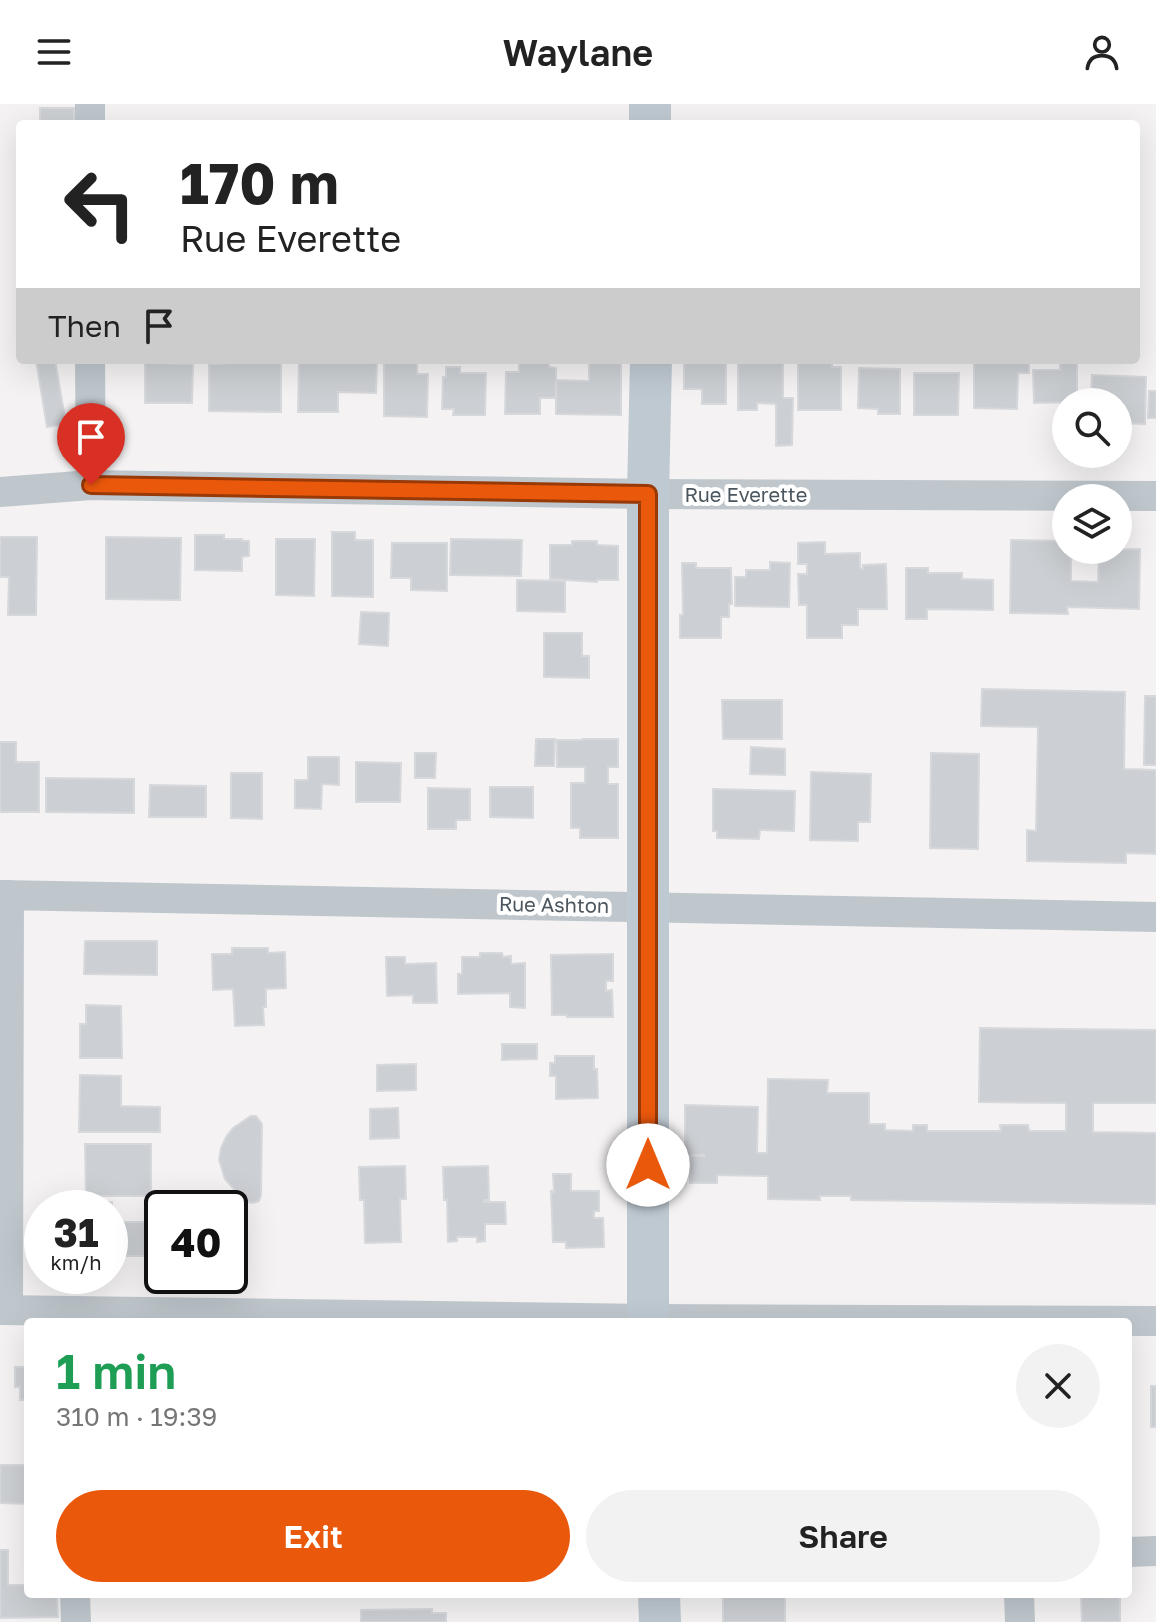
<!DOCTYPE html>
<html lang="en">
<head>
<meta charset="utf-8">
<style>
  body { margin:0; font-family:"Golos Text",sans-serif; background:#f2f2f2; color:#222; height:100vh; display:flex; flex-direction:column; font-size:30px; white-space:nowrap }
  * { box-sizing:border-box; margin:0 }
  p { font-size:26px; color:#767676 }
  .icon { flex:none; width:44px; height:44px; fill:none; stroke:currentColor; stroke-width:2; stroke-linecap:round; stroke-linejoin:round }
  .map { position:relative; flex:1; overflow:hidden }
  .side { position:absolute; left:24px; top:1214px; width:1108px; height:280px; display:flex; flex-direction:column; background:#fff; border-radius:8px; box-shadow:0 8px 32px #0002 }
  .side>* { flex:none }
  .hud { position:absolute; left:16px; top:16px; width:1124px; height:244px; border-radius:8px; box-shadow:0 8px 32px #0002; background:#fff; color:#222; overflow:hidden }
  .fabs { position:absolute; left:1052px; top:284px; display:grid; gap:16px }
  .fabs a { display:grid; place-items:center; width:80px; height:80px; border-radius:50%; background:#fff; box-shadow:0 8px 32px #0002; font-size:40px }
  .speed { position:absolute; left:24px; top:1086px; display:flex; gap:16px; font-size:40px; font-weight:700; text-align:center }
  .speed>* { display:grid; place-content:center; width:104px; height:104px; border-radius:50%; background:#fff; box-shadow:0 8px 32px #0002; line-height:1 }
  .speed small { font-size:20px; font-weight:400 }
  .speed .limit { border:4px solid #111; border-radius:12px; background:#fff; color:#111 }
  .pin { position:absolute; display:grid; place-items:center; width:68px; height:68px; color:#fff; margin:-82px -34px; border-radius:50% 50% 50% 0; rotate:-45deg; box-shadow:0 0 8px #0007 }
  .pin .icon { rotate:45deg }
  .me { position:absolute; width:88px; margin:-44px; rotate:0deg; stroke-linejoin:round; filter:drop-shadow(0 0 6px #0008) }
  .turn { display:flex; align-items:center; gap:28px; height:168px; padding:0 32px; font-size:36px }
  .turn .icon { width:104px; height:104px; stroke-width:2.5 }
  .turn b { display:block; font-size:56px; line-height:68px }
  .then { display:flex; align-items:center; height:76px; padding:0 32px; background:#0003; gap:16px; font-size:30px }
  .round { display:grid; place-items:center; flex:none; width:84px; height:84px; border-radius:42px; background:#f2f2f2 }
  .overview { display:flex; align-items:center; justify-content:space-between; height:136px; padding:0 32px }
  h1 { font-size:48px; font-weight:600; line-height:60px; color:#1e9e55 }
  .action { display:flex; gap:16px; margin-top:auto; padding:16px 32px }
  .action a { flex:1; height:92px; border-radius:48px; background:#ea580c; color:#fff; font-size:32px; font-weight:600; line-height:92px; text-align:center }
  .action a+a { background:#f2f2f2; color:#222 }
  header { display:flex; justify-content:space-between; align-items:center; height:104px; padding:0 32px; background:#fff; font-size:36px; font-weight:600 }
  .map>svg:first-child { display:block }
</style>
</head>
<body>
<header><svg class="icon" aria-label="menu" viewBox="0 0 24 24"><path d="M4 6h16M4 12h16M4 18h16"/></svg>Waylane<svg class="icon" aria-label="person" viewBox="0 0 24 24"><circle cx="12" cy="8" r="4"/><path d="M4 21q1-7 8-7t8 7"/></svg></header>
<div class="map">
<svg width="1156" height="1518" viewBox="0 0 1156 1518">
  <rect width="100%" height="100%" fill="#f4f2f2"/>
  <g fill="#cccfd3" stroke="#d6d8dc" stroke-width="2">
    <rect x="40" y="4" width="34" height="16"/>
    <polygon points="36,256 55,256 66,320 47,323"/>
    <polygon points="145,256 171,256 171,260 193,260 192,299 145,299"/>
    <polygon points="225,256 281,256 281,308 209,307 209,260 225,260"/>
    <polygon points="299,256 377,256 376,289 338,288 338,308 298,308"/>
    <polygon points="384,256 417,256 417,270 428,270 427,313 384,312"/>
    <polygon points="519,256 549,256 549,263 556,264 556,294 540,294 540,310 505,310 506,268 519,268"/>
    <polygon points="684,256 726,256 726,300 702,300 702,285 684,285"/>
    <polygon points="738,256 783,256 783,294 793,294 792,341 776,342 776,300 757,299 757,306 738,306"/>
    <polygon points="798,256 832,256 832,263 841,263 841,306 798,306"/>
    <polygon points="974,256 1029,256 1029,269 1018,269 1017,305 974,304"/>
    <polygon points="1060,256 1077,256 1077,298 1034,299 1033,266 1060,266"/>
    <polygon points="589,257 621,257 621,311 556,310 556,276 589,277"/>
    <polygon points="446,263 460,263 460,269 486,269 485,311 453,311 454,305 442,305 443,273 446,273"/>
    <polygon points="859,264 900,265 900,310 878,310 878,305 858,304"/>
    <polygon points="914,269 959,269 958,311 914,311"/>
    <polygon points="1092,271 1146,273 1145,320 1118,319 1118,298 1091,298"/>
    <polygon points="1149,287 1156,287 1156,314 1148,314"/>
    <polygon points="332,428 355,428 355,436 373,436 373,493 332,492"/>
    <polygon points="195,431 224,431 224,435 242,435 242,437 249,437 249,452 242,453 242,467 195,466"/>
    <polygon points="0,433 37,433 36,511 8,511 9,473 0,473"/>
    <polygon points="106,433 181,434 180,496 106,495"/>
    <polygon points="276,435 315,435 314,492 276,491"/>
    <polygon points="451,435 522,436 521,472 450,471"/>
    <polygon points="1011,436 1066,437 1066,446 1071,446 1071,477 1098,478 1099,446 1140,445 1139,505 1067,503 1068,510 1010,509"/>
    <polygon points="572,437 597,437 597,441 618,442 618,476 597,476 597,478 550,475 550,441 572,441"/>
    <polygon points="825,438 825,450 860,449 860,464 863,465 863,461 886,460 887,505 858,505 858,521 842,521 842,534 807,534 807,501 799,501 798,470 807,470 807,460 798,460 798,439"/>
    <polygon points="392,439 447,439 447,487 411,486 411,474 391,474"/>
    <polygon points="770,458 790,459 789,503 735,502 735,473 746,473 746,466 770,466"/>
    <polygon points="682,459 696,459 696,464 731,464 732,500 729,500 729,513 721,513 721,534 680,534 680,511 683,511"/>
    <polygon points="906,464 928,464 928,469 962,469 962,475 993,476 993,506 927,505 927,515 906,515"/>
    <polygon points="517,476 565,477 565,508 517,507"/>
    <polygon points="361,508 389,509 388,542 359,540"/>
    <polygon points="544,529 582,529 582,552 589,552 589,574 544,573"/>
    <polygon points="982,585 1125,588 1124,665 1156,666 1156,750 1126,749 1126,759 1027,757 1027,726 1036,727 1038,623 981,622"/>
    <polygon points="1145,592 1156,592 1156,661 1144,661"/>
    <polygon points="722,596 782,596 782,635 723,635"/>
    <polygon points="536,635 555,635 554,662 535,662"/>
    <polygon points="583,635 618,635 618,663 608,663 608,680 618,680 618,734 580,734 580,724 571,724 571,679 585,679 585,663 557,663 557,636 582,636"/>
    <polygon points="0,638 16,638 16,658 39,658 39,708 0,708"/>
    <polygon points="751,643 785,645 785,671 750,670"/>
    <polygon points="415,649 436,649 435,674 415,674"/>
    <polygon points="931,649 979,650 978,745 930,744"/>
    <polygon points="308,653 339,653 339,681 322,680 321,705 295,704 295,676 308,676"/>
    <polygon points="356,658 401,659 400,698 356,698"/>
    <polygon points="811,668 871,670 870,718 858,718 858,737 810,736"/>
    <polygon points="231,669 262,669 262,715 231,714"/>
    <polygon points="46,674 134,675 134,709 46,708"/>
    <polygon points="150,681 206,682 206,713 149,713"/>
    <polygon points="490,683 533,683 533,714 490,713"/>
    <polygon points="428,684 470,685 470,716 456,716 456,725 428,725"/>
    <polygon points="713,685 795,687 794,727 760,726 759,735 717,734 717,727 713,727"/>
    <polygon points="85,837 157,837 157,871 84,870"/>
    <polygon points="232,844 268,844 268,849 285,848 286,884 266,885 266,903 263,903 264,921 235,922 233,885 213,886 212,850 232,850"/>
    <polygon points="480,849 502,849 503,853 511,852 511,860 525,859 525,904 510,903 510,889 458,890 458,870 462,870 462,853 480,853"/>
    <polygon points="613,850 613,877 606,877 606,887 612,886 613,913 567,913 567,911 552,911 551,851"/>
    <polygon points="386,853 405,853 405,860 436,859 437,899 413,899 413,891 387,892"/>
    <polygon points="86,901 121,902 122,954 80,954 80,920 86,920"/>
    <polygon points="980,924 1156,926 1156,999 1093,999 1093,1028 1156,1029 1156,1100 851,1096 851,1092 820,1092 820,1096 768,1095 768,1072 717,1071 717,1079 690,1079 690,1052 704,1052 704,1051 685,1051 685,1001 758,1003 757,1049 767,1049 768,975 828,976 827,989 869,989 869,1020 885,1020 885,1026 913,1027 913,1021 927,1021 927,1027 1001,1027 1000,1021 1028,1021 1029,1027 1066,1027 1066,999 979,998"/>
    <polygon points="502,940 537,940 537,955 502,956"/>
    <polygon points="555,952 594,952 594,965 597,965 598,994 556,995 556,972 550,972 550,959 555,959"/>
    <polygon points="416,960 416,986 377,987 377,961"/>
    <polygon points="80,971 121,972 121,1002 160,1003 160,1028 79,1028"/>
    <polygon points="398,1004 399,1034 370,1035 370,1005"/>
    <polygon points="251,1012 256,1012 262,1020 261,1091 259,1097 253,1099 247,1098 240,1092 225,1075 219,1056 221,1044 226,1033 233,1024"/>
    <polygon points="85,1040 151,1040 151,1092 86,1092"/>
    <polygon points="405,1062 406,1095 400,1095 401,1138 365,1139 364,1096 360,1096 359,1063"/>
    <polygon points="488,1062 489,1096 484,1096 484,1098 505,1098 506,1120 485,1120 485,1137 477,1138 477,1133 457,1133 457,1137 448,1138 447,1096 444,1096 443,1063"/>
    <polygon points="553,1070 571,1070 571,1087 599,1087 599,1107 594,1107 594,1114 603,1114 604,1143 566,1144 566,1138 553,1138 551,1087 554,1088"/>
    <polygon points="79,1098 112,1098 112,1118 162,1118 162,1152 110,1152 110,1104 79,1104"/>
    <polygon points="15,1263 28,1263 28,1296 20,1296 20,1283 15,1283"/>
    <rect x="1151" y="1282" width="5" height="41"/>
    <polygon points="0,1361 28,1361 28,1400 0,1399"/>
    <polygon points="0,1446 8,1446 8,1481 28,1481 28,1490 57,1490 58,1513 0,1514"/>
    <rect x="723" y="1490" width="62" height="28"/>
    <polygon points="910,1490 970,1490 971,1493 910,1493"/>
    <polygon points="1081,1490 1120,1490 1120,1518 1082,1518"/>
    <polygon points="432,1505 432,1509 446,1509 446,1518 361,1518 361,1506"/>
  </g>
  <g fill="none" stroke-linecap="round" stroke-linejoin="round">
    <g stroke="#bfc7cd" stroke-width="30">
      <polyline points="90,0 90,20"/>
      <polyline points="90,256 91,381"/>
      <polyline points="0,388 91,381 648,390 1156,392"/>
      <polyline points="0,791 1156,813"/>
      <polyline points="0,1206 648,1215 1156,1217"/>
      <polyline points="8,1206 9,791"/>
      <polyline points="1128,1448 1156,1447"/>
      <polyline points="75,1490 76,1518"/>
      <polyline points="1019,1490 1020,1518"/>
    </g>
    <g stroke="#bfc9d1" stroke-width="42">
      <polyline points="650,0 650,20"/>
      <polyline points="648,1218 648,390 651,256"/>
      <polyline points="659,1490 660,1518"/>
    </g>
  </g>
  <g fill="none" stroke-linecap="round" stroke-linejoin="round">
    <g stroke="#983908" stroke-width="20">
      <polyline id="route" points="91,381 648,390 648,1061"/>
    </g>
    <use href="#route" stroke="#ea580c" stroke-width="14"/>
  </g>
  <g text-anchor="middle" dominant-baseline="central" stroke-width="8" stroke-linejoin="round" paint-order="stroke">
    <g font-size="20" fill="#4b565e" stroke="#fff">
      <text x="746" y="390">Rue Everette</text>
      <text transform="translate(554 800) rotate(1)">Rue Ashton</text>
    </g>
  </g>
</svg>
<div class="fabs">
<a><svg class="icon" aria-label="search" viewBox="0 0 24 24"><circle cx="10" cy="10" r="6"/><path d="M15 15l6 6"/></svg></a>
<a><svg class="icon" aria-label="layers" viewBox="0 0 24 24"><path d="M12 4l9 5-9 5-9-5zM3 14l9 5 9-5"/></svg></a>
</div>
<div class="speed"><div>31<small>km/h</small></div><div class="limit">40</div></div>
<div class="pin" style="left:91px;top:381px;background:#d93025"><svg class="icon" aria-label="arrive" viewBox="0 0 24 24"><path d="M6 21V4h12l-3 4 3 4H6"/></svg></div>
<svg class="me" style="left:648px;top:1061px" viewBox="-20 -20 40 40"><circle r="19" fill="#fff"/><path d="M0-13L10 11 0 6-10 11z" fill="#ea580c"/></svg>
<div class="hud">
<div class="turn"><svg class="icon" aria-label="left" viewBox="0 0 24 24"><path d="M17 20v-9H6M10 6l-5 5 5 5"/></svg><div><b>170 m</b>Rue Everette</div></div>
<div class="then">Then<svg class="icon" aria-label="arrive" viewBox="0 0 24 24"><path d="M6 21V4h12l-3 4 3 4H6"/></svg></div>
</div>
<section class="side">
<div class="overview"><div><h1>1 min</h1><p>310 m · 19:39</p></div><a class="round"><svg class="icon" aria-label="close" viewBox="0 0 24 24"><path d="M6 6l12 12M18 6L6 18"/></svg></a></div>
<div class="action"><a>Exit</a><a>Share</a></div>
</section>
</div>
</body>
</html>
